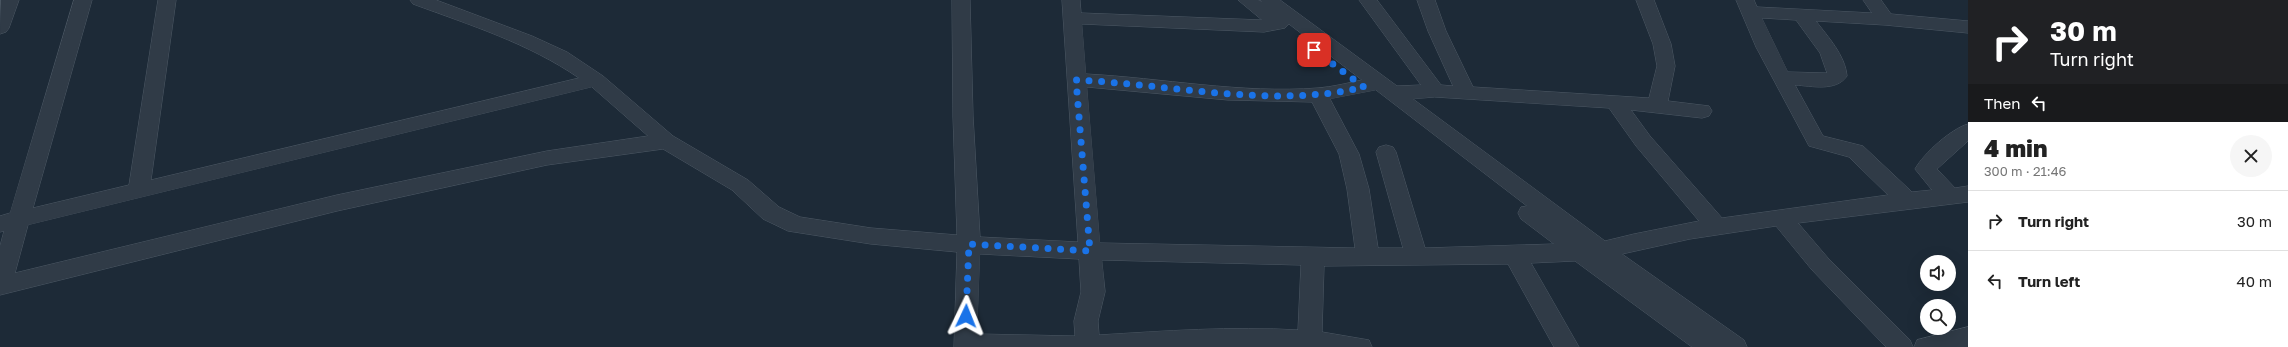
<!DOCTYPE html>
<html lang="en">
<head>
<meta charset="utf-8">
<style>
  body { margin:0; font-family:"Golos Text",sans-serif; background:#f6f6f6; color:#222; height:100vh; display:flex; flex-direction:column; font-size:15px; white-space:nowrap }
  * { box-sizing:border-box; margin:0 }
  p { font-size:13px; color:#767676 }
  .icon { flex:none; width:22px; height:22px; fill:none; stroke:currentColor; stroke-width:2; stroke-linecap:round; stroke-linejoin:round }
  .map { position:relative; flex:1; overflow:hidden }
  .panel { display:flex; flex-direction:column; background:#fff; width:320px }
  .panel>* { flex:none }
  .guide { background:#202124; color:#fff; overflow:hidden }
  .buttons { position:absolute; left:1920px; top:255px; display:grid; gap:8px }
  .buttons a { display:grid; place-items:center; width:36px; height:36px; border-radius:50%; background:#fff; box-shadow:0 4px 16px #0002; font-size:20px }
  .pin { position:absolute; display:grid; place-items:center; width:34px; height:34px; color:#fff; margin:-17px; border-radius:8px; box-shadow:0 2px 6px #0006 }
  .me { position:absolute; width:44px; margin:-22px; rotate:2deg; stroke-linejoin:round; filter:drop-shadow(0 0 3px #0008) }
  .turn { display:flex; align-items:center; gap:14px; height:84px; padding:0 16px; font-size:18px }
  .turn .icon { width:52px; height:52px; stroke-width:2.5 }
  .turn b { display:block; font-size:28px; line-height:34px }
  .then { display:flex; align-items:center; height:38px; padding:0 16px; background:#0003; gap:8px; font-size:15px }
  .round { display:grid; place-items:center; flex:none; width:42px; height:42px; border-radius:21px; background:#f6f6f6 }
  .overview { display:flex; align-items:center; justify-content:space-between; height:68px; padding:0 16px }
  h1 { font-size:24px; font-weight:800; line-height:30px }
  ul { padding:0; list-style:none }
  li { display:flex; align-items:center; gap:12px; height:60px; padding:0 16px; border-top:1px solid #e0e0e0 }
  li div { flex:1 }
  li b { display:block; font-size:15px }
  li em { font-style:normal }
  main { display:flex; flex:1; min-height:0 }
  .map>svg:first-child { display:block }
</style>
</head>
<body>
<main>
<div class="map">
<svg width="1968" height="347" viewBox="0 0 1968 347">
  <rect width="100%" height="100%" fill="#1d2a37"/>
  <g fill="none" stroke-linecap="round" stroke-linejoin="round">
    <g stroke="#4d5965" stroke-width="1">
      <g id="minor">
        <polygon points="1,0 19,0 9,28 6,32 0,34"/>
        <path d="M74 0H92L33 208 129 185 158 0H176L151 180 579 78C528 43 470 25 413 4L410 0H436L532 36 567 52 603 76 673 136 748 180 779 207 800 217 871 228 957 235 953 116 952 0H970L973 116 980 237 1078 242 1062 0H1080L1081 13 1262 20 1238 0H1258L1262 2 1260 0H1280L1397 86 1421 85 1359 0H1377L1441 85 1453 86 1428 31 1417 0H1435L1446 31 1473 87 1649 98 1657 66 1653 44 1636 0H1654L1671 44 1675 66 1668 101 1709 106 1712 111 1709 116 1702 118 1631 110 1650 136 1722 218 1888 195 1849 157 1809 146 1756 47 1736 0H1754L1757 7 1872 13 1863 0H1881L1891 14 1968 21V33L1885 25 1816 21C1828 37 1845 55 1847 76 1836 92 1812 86 1795 85L1823 136 1863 146 1912 192 1932 190 1915 169C1924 153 1951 129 1968 124V141L1937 169 1955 188 1968 186V202L1798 223 1828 258 1910 340 1913 347H1886L1812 270 1776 226 1690 239 1622 254 1744 340 1747 347H1692L1575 261 1531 263 1579 347H1554L1508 264 1324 266 1322 332 1369 340 1372 347H954L957 252 871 244 788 231 763 219 732 190 663 149 547 165 337 211 0 295V246L4 231 0 232V216L10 213ZM1762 18 1796 20 1820 53 1827 73 1788 72ZM1082 24 1264 32 1285 28 1289 24 1362 80C1348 83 1332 87 1318 88 1242 94 1162 78 1086 74ZM592 87 648 136 547 151 337 195 15 273 28 225ZM1087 87 1228 100 1312 102 1339 154 1347 189 1355 248 1100 243ZM1376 90 1527 206 1521 207 1518 213 1521 219 1554 244 1425 248 1396 152 1393 147 1386 145 1379 147 1376 152 1403 248H1378L1369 189 1359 154 1330 99ZM1435 97 1609 108 1636 146 1699 221 1634 234 1605 241 1413 99ZM980 254 1079 259 1081 292 1074 321 1075 336 977 334ZM1102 260 1301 265 1298 330C1232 326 1165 331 1099 335L1098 321 1105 292Z"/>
        <polygon points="1968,327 1968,347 1914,347 1917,340"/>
      </g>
    </g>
    <use href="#minor" fill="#303b47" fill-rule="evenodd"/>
  </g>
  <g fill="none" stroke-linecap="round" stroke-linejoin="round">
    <path stroke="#1a73e8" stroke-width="7" stroke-dasharray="0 12.6" d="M966 316 969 244 1090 251 1076 80C1168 84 1274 109 1364 87L1314 50"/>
  </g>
</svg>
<div class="buttons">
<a><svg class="icon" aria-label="sound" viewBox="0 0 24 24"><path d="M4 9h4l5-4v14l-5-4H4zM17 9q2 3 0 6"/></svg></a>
<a><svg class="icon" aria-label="search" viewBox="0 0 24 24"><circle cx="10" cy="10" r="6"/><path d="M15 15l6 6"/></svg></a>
</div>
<div class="pin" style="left:1314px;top:50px;background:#d93025"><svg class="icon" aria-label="arrive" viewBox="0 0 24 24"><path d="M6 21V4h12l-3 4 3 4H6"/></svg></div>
<svg class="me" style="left:966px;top:316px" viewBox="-20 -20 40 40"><path d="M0-17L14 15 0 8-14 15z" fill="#1a73e8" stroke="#fff" stroke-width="4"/></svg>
</div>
<section class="panel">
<div class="guide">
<div class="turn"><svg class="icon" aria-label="right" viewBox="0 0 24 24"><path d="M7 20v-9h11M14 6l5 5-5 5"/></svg><div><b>30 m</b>Turn right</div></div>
<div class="then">Then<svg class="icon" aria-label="left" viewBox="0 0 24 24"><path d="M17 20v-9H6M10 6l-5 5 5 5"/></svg></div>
</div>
<div class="overview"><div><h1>4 min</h1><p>300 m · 21:46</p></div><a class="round"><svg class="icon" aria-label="close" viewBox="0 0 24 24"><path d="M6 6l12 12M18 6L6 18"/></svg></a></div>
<ul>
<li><svg class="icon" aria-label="right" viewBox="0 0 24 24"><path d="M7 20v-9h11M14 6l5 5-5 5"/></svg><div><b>Turn right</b></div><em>30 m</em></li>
<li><svg class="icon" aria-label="left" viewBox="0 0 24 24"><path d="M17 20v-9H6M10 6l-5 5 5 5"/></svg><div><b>Turn left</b></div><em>40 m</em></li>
</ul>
</section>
</main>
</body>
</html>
